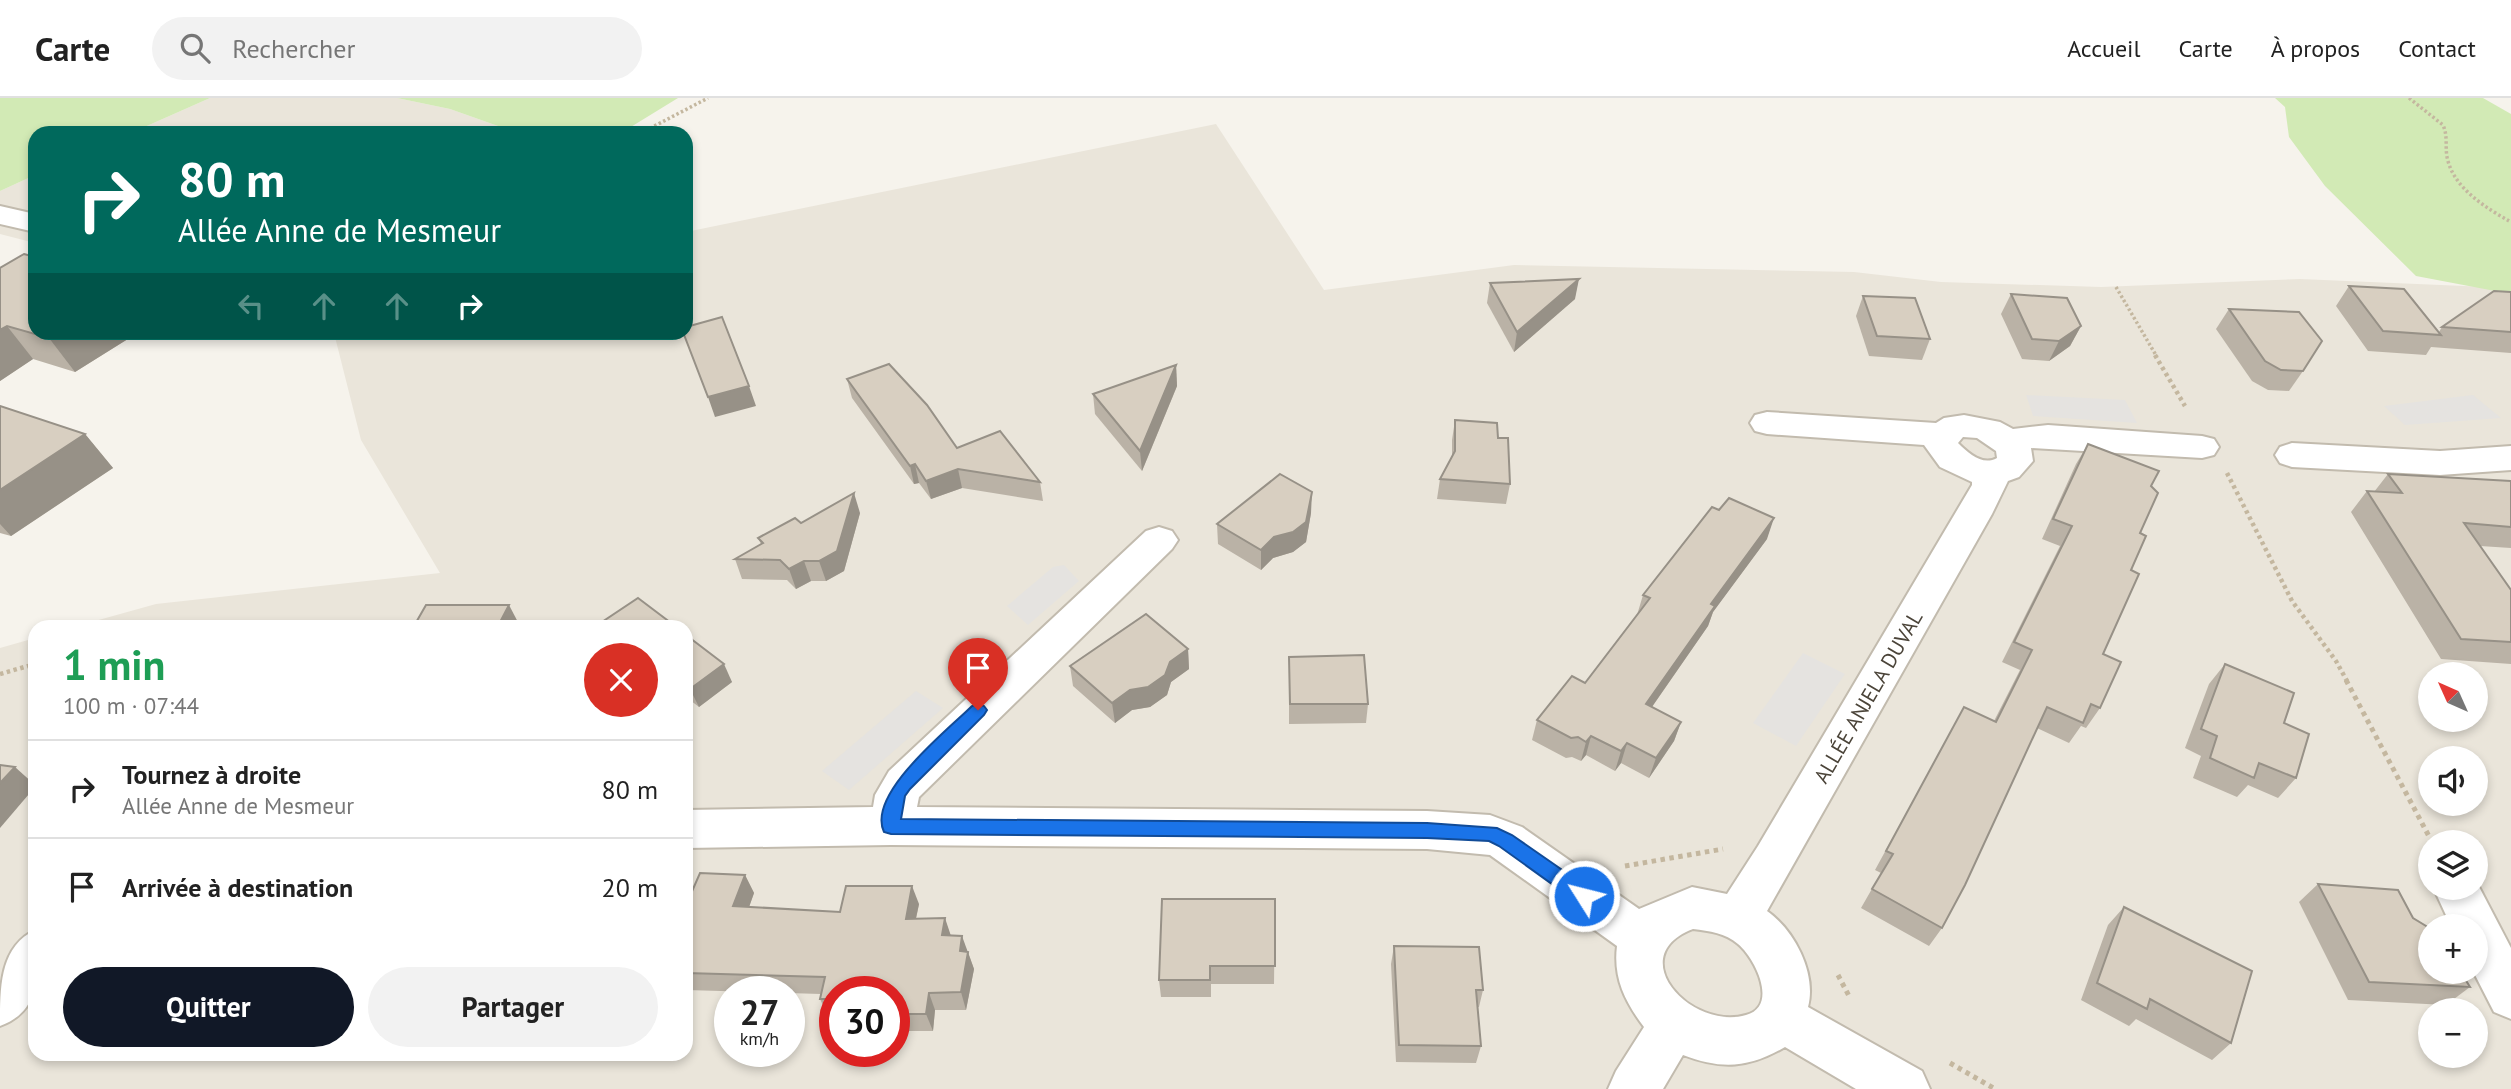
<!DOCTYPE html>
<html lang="fr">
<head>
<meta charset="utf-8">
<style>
  body { margin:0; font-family:"PT Sans",sans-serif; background:#f2f2f2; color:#222; height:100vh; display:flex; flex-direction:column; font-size:26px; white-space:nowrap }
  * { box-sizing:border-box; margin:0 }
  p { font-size:23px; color:#767676 }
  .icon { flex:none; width:38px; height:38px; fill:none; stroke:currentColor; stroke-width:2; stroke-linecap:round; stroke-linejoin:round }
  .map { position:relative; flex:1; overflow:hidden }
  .drawer { position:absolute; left:28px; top:522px; width:665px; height:441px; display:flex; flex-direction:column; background:#fff; border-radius:21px; box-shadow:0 4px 10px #0003 }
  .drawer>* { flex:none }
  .top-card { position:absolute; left:28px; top:28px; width:665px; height:214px; border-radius:21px; box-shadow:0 4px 10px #0003; background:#00695c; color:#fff; overflow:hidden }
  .needle { width:46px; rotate:315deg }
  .buttons { position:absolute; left:2418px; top:564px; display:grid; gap:14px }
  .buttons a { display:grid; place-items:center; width:70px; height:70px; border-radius:50%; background:#fff; box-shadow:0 4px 10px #0003; font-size:35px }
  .speed { position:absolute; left:714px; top:878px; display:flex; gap:14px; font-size:35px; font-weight:700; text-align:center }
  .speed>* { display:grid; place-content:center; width:91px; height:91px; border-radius:50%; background:#fff; box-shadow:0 4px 10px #0003; line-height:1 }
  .speed small { font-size:18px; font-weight:400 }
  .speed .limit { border:10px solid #d22; background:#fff; color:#111 }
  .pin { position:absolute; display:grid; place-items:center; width:60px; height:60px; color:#fff; margin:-72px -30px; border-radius:50% 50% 50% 0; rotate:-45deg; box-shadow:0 0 7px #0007 }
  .pin .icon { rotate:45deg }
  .me { position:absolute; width:77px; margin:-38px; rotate:306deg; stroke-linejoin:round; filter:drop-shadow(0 0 5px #0008) }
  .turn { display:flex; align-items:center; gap:24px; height:147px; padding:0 35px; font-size:32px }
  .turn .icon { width:91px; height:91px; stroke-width:2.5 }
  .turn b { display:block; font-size:49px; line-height:60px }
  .lanes { display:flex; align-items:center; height:66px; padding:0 35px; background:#0003; justify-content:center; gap:35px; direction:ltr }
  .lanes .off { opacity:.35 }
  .round { display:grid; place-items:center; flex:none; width:74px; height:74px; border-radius:37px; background:#f2f2f2 }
  .summary { display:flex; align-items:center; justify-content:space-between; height:119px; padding:0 35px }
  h1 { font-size:42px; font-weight:600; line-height:52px; color:#1e9e55 }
  .action { display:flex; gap:14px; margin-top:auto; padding:14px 35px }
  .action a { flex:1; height:80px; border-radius:42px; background:#111827; color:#fff; font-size:28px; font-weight:600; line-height:80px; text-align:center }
  .action a+a { background:#f2f2f2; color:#222 }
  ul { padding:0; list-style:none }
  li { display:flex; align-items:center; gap:21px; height:98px; padding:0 35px; border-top:2px solid #e0e0e0 }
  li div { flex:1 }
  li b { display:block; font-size:26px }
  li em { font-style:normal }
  header { display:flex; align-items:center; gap:42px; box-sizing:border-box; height:98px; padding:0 35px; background:#fff; border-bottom:2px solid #e0e0e0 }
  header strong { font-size:33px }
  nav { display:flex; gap:38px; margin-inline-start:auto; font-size:24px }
  .search { width:490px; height:63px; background:#f2f2f2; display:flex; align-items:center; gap:18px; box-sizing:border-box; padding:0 24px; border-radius:38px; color:#767676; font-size:26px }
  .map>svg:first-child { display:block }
</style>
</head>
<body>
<header>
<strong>Carte</strong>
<div class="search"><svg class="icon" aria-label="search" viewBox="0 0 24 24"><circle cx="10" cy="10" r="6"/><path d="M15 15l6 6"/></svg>Rechercher</div>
<nav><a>Accueil</a><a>Carte</a><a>À propos</a><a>Contact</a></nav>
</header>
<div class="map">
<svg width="2511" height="991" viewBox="0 0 2511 991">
  <rect width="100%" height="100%" fill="#f6f3ec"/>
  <g fill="#eae5da" fill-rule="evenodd">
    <polygon points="210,0 397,0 450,11 518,35 131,35"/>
    <path d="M1216 26 1324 192 1514 167 1854 174 1941 184 2101 189 2300 181 2511 190V991H0V550L35 540V956H686V528H77L156 506 440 475 361 342 334 235 686 234V134ZM2431 576H2476V621H2431ZM2431 660H2476V705H2431ZM2431 744H2476V789H2431ZM2431 828H2476V873H2431ZM730 894H789V954H730ZM835 894H894V954H835ZM2431 912H2476V957H2431Z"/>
    <polygon points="35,77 35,145 0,136 0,93"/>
  </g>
  <g fill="#d2eab5">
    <polygon points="0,0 210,0 131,35 35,35 35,77 0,93"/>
    <polygon points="397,0 678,0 621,35 518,35 450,11"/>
    <polygon points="2275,0 2483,0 2511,16 2511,196 2416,178 2325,88 2289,39 2285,9"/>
  </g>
  <g fill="#e5e3e0">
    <polygon points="2026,297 2125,302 2137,325 2033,318"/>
    <polygon points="2473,297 2501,320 2405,327 2384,308"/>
    <polygon points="1064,467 1079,483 1028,527 1007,508 1053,469"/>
    <polygon points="1803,555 1845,576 1796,648 1753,625"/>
    <polygon points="916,593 943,610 849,692 822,673"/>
  </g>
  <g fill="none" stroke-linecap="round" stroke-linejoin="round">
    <g stroke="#c2bbae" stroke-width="4">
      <g id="street">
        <polygon points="0,108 35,116 35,134 0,126"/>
        <path d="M1767 314 1936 325 1944 320 1964 317 2000 324 2013 331 2048 327 2202 338 2214 341 2219 349 2214 357 2202 360 2031 350 2033 363 2019 379 2008 383 1992 416 1767 813C1794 832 1817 875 1808 909L1922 973 1930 991H1856L1785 949C1749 970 1722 972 1683 957L1663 991H1608L1616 973 1644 929C1625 904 1613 880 1617 848L1490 757 1427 751 891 747 686 750V712L873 709 875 697 889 673 1146 433 1159 429 1172 433 1178 442 1172 451 919 699 917 709 1427 713 1490 717 1522 729 1639 811 1692 789 1727 796 1758 748 1972 387V384L1940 369 1924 347 1767 336 1755 333 1750 325 1755 317ZM1963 339 1977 340 1996 353 1997 360C1983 368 1969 356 1958 345ZM1693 831C1710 833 1725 835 1738 846 1755 860 1779 908 1746 917 1691 933 1622 858 1693 831Z"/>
        <polygon points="2292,345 2440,353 2511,348 2511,372 2440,377 2292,369 2280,365 2275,357 2280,349"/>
        <polygon points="2476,783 2511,850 2511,921 2494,914 2473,873 2476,873 2476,828 2451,828 2433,789 2476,789"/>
        <path d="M35 832C35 873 45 911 0 928 0 888 0 849 35 832Z"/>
      </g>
    </g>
    <g stroke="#c4b79f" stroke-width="3.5" stroke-dasharray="2.5 2.5" stroke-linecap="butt">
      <path d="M2409 0 2443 27C2448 38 2445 48 2447 59 2453 90 2486 110 2511 124"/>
      <polyline points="641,35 708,0"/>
      <polyline points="2116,189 2157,259"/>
    </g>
    <g stroke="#c4b79f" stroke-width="4.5" stroke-dasharray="3.5 3.5" stroke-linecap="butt">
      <polyline points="2155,257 2185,308"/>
      <polyline points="2227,375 2292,503 2336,563 2347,583"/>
      <polyline points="0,576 35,566"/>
    </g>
    <g stroke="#c4b79f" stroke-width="5" stroke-dasharray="4.5 4.5" stroke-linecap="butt">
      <polyline points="2346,582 2432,744"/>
      <polyline points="1625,768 1723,751"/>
      <polyline points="1838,877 1850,900"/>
      <polyline points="1950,965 1995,991"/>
    </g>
    <use href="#street" fill="#fff" fill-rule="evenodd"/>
  </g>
  <g fill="#bab2a6">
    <polygon points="0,170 35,234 139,234 75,274 33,261 0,283"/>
    <polygon points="1490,185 1575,201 1514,254 1487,205"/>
    <polygon points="2349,188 2439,234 2442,229 2511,194 2511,255 2431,249 2426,257 2368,253 2336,208"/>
    <polygon points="2011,196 2081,228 2070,248 2049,263 2022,261 2001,216"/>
    <polygon points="1863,198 1930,241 1922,262 1869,258 1856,218"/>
    <polygon points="2229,211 2303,273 2289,293 2268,292 2252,283 2216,231"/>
    <polygon points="1176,267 1177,288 1142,373 1095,316 1093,296"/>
    <polygon points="847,281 957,350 1040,384 1043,403 962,390 931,401 919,385 914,386 852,300"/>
    <polygon points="0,308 85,336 113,370 11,438 0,435"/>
    <polygon points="1455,322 1510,386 1506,406 1437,401 1440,381 1452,358 1452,342"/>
    <polygon points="2088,346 2151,388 2131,472 2103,556 2100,610 2086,630 2081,628 2069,645 2037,630 1942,830 1929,848 1861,810 1881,775 1875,772 1964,609 1994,623 2020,572 2002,564 2060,448 2042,441 2076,366"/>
    <polygon points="2388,376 2511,383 2511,450 2480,448 2511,492 2511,566 2441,561 2351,414 2367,393 2374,394"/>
    <polygon points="860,415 844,473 826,483 811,483 796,491 787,482 742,481 735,461 761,446 758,440 801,425"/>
    <polygon points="1311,415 1306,444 1293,454 1273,460 1261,472 1218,446 1217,426"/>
    <polygon points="1767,441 1713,514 1708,528 1652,609 1681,624 1674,643 1649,680 1621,665 1615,673 1586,657 1581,663 1572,659 1566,660 1532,642 1537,622 1585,585 1637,517 1643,497"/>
    <polygon points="686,537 732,584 699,609 686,599"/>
    <polygon points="1188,551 1189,571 1171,584 1167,597 1150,609 1132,612 1115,625 1073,588 1070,568"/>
    <polygon points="1289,559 1368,606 1366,625 1289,626"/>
    <polygon points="2225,566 2284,625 2296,680 2278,700 2248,687 2237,699 2193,680 2201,658 2185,650 2209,586"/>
    <polygon points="745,777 754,795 749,809 840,814 919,806 916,821 950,837 968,854 974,871 966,912 935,912 933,933 894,933 894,894 835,894 835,918 828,918 820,901 821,896 686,892 686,807"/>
    <polygon points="2318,786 2413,820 2470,889 2446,907 2348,902 2299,804"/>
    <polygon points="1275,801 1274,886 1211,886 1211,899 1161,899 1159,882"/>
    <polygon points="2124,809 2231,945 2212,962 2136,921 2129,928 2081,902 2108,827"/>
    <polygon points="1394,848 1483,892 1479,909 1477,909 1481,948 1476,965 1396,964 1391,866"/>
  </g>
  <g fill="#979187">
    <polygon points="1579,181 1575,201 1514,254 1517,234"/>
    <polygon points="7,228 33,261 0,283 0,232"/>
    <polygon points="2081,228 2070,248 2049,263 2059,243"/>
    <polygon points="58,234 139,234 75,274 49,240"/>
    <polygon points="1176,267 1177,288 1142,373 1140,353"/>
    <polygon points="749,288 756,308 715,319 708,299"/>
    <polygon points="85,336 113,370 11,438 0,426 0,392"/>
    <polygon points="915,366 919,385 914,386 910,368"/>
    <polygon points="958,371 962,390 931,401 926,383"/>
    <polygon points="1312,394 1311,415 1306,444 1293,454 1273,460 1261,472 1261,452"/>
    <polygon points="854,395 860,415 844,473 826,483 819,463"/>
    <polygon points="1774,420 1767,441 1713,514 1708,528 1640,626 1646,606 1711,506"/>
    <polygon points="804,463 811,483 796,491 789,471"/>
    <polygon points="509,507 520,528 498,528"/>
    <polygon points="1188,551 1189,571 1171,584 1167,597 1150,609 1132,612 1115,625 1112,605"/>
    <polygon points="724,566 732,584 699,609 690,591"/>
    <polygon points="1681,624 1674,643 1649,680 1656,660"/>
    <polygon points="1591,638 1586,657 1581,663 1586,644"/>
    <polygon points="1627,645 1621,665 1615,673 1621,653"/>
    <polygon points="15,669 35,687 35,689 0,730 0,685"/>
    <polygon points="745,777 754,795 743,826 733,808"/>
    <polygon points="912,788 919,806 912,838 906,821"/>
    <polygon points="945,820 951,838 942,837"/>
    <polygon points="962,838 974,871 966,912 961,894 960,853"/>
    <polygon points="929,895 935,912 933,933 926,916"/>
  </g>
  <g fill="#d8cfc1" stroke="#979187" stroke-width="2">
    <polygon points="24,156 35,159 35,234 58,234 49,240 7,228 0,232 0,170"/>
    <polygon points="1579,181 1517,234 1490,185"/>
    <polygon points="2349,188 2404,191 2441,237 2383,233"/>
    <polygon points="2494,193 2511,194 2511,234 2442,229"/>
    <polygon points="2011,196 2067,200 2081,228 2059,243 2032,241"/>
    <polygon points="1863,198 1915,200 1930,241 1877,238"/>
    <polygon points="2229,211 2299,214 2322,243 2303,273 2281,272 2265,263"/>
    <polygon points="722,219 749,288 708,299 683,234 686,234 686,229"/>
    <polygon points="889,266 927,307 957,350 1000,333 1040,384 958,371 926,383 915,366 910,368 847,281"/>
    <polygon points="1176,267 1140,353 1093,296"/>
    <polygon points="0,308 85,336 0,392"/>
    <polygon points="1455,322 1497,325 1498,340 1508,340 1510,386 1440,381 1455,353"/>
    <polygon points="2088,346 2159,373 2151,388 2158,395 2140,435 2146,438 2131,472 2139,476 2103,556 2121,564 2100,610 2091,606 2083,625 2047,609 1965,787 1942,830 1872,791 1893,756 1886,753 1964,609 1996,624 2032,552 2014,544 2072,428 2053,421"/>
    <polygon points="1280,376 1312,394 1306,424 1293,434 1274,439 1261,452 1217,426"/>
    <polygon points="2388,376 2511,383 2511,429 2464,425 2511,492 2511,544 2461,541 2367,393 2402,395"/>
    <polygon points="854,395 837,453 819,463 804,463 789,471 780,462 735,461 763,445 758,440 795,420 801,425"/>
    <polygon points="1729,400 1774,420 1711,506 1715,508 1646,606 1681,624 1656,660 1627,645 1621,653 1591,638 1586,644 1578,639 1571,640 1537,622 1572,578 1585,585 1650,500 1643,497 1712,409 1719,412"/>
    <polygon points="638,500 675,528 596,528"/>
    <polygon points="426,507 509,507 498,528 414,528"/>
    <polygon points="1146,516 1188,551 1170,564 1165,577 1148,589 1130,592 1112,605 1070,568"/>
    <polygon points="686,537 724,566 690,591 686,588"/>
    <polygon points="1364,557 1368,606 1290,606 1289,559"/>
    <polygon points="2225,566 2294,595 2284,625 2309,636 2296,680 2259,665 2254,680 2210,660 2217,638 2201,631"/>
    <polygon points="0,667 15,669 0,685"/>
    <polygon points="700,775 745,777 733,808 840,814 846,788 912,788 906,821 945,820 942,837 962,838 960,853 968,854 961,894 929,895 926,916 894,916 894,894 835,894 835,901 820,901 825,879 686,875 686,807"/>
    <polygon points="2318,786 2398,792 2413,820 2431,831 2431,873 2460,873 2470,889 2369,884"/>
    <polygon points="1162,801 1275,801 1275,868 1210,868 1210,882 1159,882"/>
    <polygon points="2124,809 2252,873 2231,945 2150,901 2147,911 2097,885"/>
    <polygon points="1394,848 1479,849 1483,892 1476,892 1481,948 1399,947"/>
  </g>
  <path fill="#1a73e8" stroke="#114b97" stroke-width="2" d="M978 606 984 608 987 612 984 617 910 691 905 698 901 721 1427 725 1497 730 1512 737 1591 792 1594 798 1591 804 1584 807 1577 804 1499 748 1489 743 1427 740 891 736 884 734C866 696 948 632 972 608Z"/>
  <g text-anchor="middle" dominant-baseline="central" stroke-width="5" stroke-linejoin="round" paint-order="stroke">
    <g font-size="21" fill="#4b4439" stroke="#fff">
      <text transform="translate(1868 599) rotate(-60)">ALLÉE ANJELA DUVAL</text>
    </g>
  </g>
</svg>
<div class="buttons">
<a><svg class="needle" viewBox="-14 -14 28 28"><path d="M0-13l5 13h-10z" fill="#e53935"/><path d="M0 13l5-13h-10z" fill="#767676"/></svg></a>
<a><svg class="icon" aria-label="sound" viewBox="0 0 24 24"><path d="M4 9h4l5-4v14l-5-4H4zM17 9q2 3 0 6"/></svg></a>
<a><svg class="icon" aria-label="layers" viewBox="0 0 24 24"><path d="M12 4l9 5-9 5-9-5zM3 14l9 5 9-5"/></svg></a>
<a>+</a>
<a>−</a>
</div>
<div class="speed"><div>27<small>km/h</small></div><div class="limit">30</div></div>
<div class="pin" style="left:978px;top:612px;background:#d93025"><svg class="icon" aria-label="arrive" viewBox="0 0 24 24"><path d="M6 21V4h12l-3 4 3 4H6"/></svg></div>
<svg class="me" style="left:1584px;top:798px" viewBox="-20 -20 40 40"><circle r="17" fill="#1a73e8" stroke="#fff" stroke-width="3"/><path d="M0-11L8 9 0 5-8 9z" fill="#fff"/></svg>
<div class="top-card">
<div class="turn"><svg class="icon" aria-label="right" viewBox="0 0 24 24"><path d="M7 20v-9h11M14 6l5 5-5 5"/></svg><div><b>80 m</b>Allée Anne de Mesmeur</div></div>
<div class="lanes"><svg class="icon off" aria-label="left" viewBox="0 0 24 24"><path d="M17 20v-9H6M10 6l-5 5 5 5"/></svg><svg class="icon off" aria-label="ahead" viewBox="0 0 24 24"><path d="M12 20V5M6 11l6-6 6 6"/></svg><svg class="icon off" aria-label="ahead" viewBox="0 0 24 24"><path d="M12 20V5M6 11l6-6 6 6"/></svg><svg class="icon" aria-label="right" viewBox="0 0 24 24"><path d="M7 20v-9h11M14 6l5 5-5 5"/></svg></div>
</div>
<section class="drawer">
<div class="summary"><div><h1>1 min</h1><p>100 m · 07:44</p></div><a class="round" style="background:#d93025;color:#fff"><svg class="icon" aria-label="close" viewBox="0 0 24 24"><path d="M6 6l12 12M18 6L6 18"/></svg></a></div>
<ul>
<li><svg class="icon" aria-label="right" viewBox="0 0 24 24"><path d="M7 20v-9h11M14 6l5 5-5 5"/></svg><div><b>Tournez à droite</b><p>Allée Anne de Mesmeur</p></div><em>80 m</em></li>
<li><svg class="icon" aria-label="arrive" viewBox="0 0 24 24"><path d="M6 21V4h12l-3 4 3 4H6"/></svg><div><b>Arrivée à destination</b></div><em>20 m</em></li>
</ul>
<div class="action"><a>Quitter</a><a>Partager</a></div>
</section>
</div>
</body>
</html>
